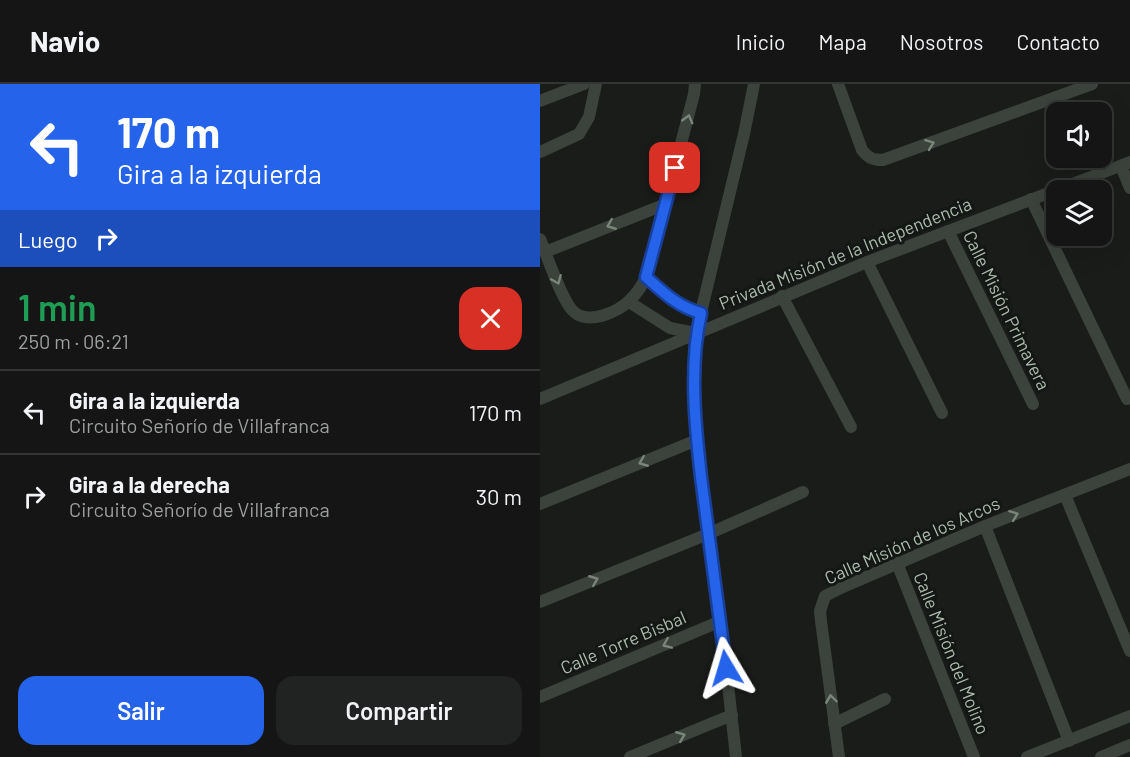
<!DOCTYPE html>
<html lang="es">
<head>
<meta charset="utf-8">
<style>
  body { margin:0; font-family:Barlow,sans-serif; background:#212222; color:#f1f3f6; height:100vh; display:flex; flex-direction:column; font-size:22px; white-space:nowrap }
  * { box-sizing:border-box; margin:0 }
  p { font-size:20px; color:#9d9fa0 }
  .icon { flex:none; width:33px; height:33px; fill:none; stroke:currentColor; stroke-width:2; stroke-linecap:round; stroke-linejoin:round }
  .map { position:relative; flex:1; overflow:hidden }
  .drawer { display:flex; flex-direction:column; background:#141514; width:540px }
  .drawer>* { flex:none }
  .banner { background:#2563eb; color:#fff; overflow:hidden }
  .tools { position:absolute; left:506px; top:18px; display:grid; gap:12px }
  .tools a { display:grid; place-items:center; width:66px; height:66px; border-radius:12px; background:#141514; box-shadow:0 6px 24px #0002,0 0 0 2px #333434; font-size:30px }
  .pin { position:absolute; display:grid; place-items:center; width:51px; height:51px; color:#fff; margin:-26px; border-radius:12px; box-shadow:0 3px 9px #0006 }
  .me { position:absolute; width:66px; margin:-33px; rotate:353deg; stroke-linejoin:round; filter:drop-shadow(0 0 4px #0008) }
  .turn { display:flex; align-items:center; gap:21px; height:126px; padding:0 18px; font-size:27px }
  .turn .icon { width:78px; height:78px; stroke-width:2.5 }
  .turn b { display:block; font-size:42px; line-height:51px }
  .then { display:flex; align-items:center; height:57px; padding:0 18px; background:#0003; gap:12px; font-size:22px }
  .round { display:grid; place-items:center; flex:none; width:63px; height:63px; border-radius:18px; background:#212222 }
  .head { display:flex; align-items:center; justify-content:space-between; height:102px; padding:0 18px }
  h1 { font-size:36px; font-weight:600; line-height:45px; color:#1e9e55 }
  .cta { display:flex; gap:12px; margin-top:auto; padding:12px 18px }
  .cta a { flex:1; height:69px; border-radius:18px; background:#2563eb; color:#fff; font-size:24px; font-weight:600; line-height:69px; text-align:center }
  .cta a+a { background:#212222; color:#f1f3f6 }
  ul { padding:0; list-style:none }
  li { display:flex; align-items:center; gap:18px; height:84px; padding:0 18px; border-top:2px solid #333434 }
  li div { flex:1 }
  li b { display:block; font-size:22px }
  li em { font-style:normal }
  header { display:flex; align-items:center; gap:36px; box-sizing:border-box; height:84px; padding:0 30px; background:#141514; border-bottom:2px solid #333434 }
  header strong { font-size:28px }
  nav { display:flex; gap:33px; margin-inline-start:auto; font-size:21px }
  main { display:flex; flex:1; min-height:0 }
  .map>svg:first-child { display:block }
</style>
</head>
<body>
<header>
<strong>Navio</strong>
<nav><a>Inicio</a><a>Mapa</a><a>Nosotros</a><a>Contacto</a></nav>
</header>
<main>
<section class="drawer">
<div class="banner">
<div class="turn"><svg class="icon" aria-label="left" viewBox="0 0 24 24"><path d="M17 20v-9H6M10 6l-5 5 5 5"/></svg><div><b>170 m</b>Gira a la izquierda</div></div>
<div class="then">Luego<svg class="icon" aria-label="right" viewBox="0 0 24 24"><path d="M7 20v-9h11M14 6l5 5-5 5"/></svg></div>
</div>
<div class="head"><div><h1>1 min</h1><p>250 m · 06:21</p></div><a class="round" style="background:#d93025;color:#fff"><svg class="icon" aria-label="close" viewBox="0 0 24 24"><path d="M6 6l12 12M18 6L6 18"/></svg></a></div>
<ul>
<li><svg class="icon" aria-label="left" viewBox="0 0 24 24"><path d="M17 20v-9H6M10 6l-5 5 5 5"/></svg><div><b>Gira a la izquierda</b><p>Circuito Señorío de Villafranca</p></div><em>170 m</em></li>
<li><svg class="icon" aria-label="right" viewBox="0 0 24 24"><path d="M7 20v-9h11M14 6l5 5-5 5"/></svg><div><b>Gira a la derecha</b><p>Circuito Señorío de Villafranca</p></div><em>30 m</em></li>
</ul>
<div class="cta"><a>Salir</a><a>Compartir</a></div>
</section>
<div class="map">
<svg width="590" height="673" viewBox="0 0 590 673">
  <rect width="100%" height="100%" fill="#1a1c1a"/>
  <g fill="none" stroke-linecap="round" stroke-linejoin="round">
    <g stroke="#3c433d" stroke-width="12">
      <path d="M298 0 322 66C328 74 333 76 343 76L552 0"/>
      <polyline points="0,17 44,0"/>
      <polyline points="0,68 39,50 49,33 56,0"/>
      <polyline points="581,82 590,104"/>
      <polyline points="491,115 587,315"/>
      <polyline points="408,147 493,320"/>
      <path d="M0 155C7 171 22 218 34 228 49 241 78 228 90 216 97 209 102 202 106 193L154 10 155 0"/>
      <polyline points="5,168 126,120"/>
      <polyline points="327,178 402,329"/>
      <path d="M106 193C123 209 138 223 161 229"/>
      <polyline points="242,212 311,343"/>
      <polyline points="89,218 130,244 155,249"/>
      <polyline points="0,315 327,178 590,78"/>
      <polyline points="525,411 590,567"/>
      <polyline points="0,420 157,356"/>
      <polyline points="445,442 529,657"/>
      <polyline points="357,479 434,673"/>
      <polyline points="0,518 168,450 263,408"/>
      <polyline points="0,613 181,537"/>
      <polyline points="294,640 345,615"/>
      <polyline points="90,673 192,631"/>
      <polyline points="196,673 181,537 157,356 155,299 156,249 204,50 214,0"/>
      <polyline points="299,673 281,537 280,527 285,512 303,503 445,442 590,385"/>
      <polyline points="487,673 590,632"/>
      <polyline points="561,673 590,661"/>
    </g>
  </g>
  <defs><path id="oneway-chevron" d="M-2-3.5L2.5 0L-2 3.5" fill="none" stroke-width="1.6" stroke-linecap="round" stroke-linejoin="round" transform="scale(1.5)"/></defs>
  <g stroke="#7a867a">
    <use href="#oneway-chevron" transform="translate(148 35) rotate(-75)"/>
    <use href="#oneway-chevron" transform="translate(390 60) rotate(-20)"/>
    <use href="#oneway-chevron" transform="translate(71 141) rotate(158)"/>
    <use href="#oneway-chevron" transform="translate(17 196) rotate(67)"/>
    <use href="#oneway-chevron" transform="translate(103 378) rotate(158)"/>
    <use href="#oneway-chevron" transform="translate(474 431) rotate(-21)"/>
    <use href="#oneway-chevron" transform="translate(54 496) rotate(-22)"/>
    <use href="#oneway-chevron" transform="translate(127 560) rotate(157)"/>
    <use href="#oneway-chevron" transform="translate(291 615) rotate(-98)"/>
    <use href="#oneway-chevron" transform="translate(141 652) rotate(-22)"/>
  </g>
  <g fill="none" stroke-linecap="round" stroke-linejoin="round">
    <g stroke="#184099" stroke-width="15">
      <path id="route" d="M135 84 106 193C124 209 138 223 161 229 149 282 155 340 161 393 169 457 178 520 186 584"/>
    </g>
    <use href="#route" stroke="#2563eb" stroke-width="10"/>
  </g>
  <g text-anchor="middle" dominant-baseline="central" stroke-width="6" stroke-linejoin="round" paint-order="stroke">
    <g font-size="18" fill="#acbcac" stroke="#141715">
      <text transform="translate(305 169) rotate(-22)">Privada Misión de la Independencia</text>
      <text transform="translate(467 226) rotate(64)">Calle Misión Primavera</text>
      <text transform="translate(372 456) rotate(-24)">Calle Misión de los Arcos</text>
      <text transform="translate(83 558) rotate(-23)">Calle Torre Bisbal</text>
      <text transform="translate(412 569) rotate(68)">Calle Misión del Molino</text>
    </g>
  </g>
</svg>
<div class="tools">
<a><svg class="icon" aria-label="sound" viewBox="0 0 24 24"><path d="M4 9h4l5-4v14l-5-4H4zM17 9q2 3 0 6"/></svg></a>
<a><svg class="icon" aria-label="layers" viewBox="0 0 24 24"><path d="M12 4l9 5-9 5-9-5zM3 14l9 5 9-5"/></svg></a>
</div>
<div class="pin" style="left:135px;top:84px;background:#d93025"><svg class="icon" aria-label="arrive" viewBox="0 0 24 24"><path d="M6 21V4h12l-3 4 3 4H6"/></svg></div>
<svg class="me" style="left:186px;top:584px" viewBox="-20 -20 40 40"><path d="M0-17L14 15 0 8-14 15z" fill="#2563eb" stroke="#fff" stroke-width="4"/></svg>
</div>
</main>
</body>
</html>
